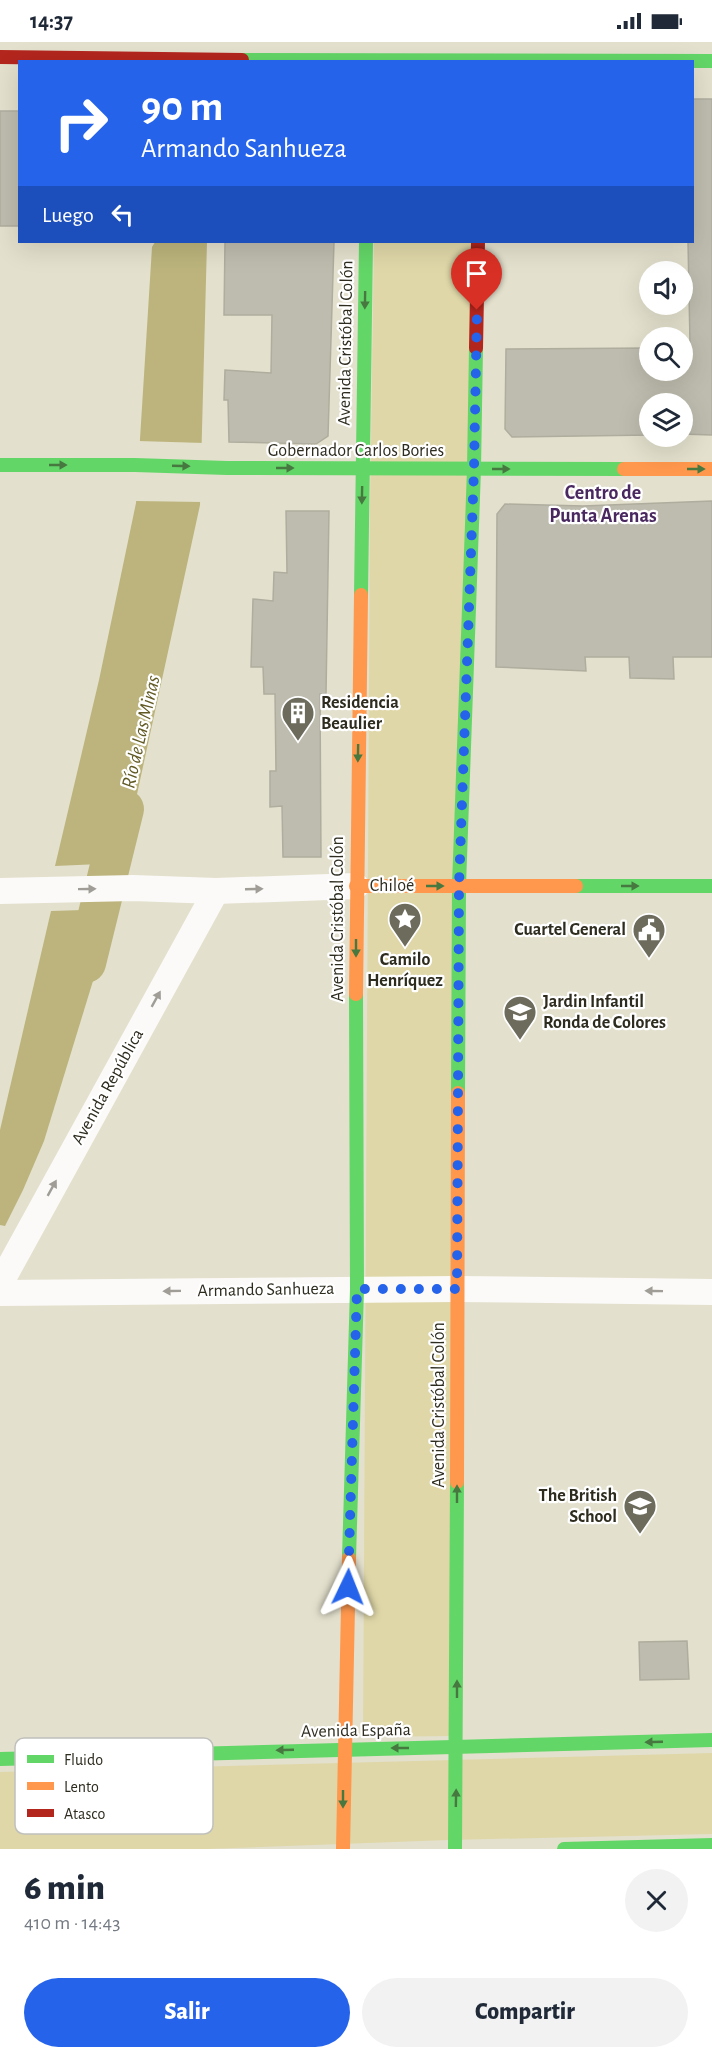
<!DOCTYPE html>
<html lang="es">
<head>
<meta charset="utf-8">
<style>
  body { margin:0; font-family:"Alegreya Sans",sans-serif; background:#f2f2f3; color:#1f2937; height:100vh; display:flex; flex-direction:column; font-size:22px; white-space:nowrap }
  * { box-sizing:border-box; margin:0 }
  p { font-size:20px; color:#747a83 }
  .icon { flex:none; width:33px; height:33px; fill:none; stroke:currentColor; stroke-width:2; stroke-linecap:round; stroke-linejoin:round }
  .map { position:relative; height:1807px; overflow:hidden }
  .side { display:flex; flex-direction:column; background:#fff; flex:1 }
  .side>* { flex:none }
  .banner { position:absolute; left:18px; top:18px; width:676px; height:183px; border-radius:0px; box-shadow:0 6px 24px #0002; background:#2563eb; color:#fff; overflow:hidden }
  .buttons { position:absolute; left:639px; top:219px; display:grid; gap:12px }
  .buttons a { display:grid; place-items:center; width:54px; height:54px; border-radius:50%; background:#fff; box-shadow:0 6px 24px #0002; font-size:30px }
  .pin { position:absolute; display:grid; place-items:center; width:51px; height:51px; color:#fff; margin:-62px -26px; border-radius:50% 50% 50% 0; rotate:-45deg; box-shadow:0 0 6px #0007 }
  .pin .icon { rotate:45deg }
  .me { position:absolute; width:66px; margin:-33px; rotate:2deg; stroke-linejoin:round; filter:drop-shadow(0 0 4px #0008) }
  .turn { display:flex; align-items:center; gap:21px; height:126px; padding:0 24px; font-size:27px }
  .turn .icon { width:78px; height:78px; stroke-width:2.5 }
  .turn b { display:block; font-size:42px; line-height:51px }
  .then { display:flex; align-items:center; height:57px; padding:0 24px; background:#0003; gap:12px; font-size:22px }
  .round { display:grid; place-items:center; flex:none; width:63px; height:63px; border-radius:32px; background:#f2f2f3 }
  .overview { display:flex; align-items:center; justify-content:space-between; height:102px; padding:0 24px }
  h1 { font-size:36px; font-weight:800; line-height:45px }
  .button { display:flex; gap:12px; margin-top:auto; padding:12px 24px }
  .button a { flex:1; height:69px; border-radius:36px; background:#2563eb; color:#fff; font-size:24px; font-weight:800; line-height:69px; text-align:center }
  .button a+a { background:#f2f2f3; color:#1f2937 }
  .status { display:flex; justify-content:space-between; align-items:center; height:42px; padding:0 30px; background:#fff; direction:ltr }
  .status svg { height:16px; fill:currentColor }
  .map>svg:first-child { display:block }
</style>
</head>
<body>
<div class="status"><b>14:37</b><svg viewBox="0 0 49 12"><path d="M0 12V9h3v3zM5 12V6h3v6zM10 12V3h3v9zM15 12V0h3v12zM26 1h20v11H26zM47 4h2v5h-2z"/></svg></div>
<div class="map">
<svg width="712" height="1807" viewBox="0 0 712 1807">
  <rect width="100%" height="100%" fill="#e3e0cd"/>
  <g fill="#dfd7a8">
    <polygon points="374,200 471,200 452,1694 363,1695 370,465"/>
    <polygon points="712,1711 712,1792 448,1798 206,1807 0,1807 0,1730"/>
  </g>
  <g fill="#bcb47c">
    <polygon points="155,200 207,200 200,463 122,821 55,824 99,638 136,461 152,205"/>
    <polygon points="115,867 44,1099 23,1148 5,1184 0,1183 0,1088 51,869"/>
  </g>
  <polygon fill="#e3e0cd" points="138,399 204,401 202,460 135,459"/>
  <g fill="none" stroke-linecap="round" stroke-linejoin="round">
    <polyline stroke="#bcb47c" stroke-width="40" points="86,921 124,767"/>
  </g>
  <g fill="#bebcae" stroke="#afad9e" stroke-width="1.5">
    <polygon points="693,57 712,57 712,393 682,392 682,362 650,362 650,393 512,395 505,387 506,307 650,306 650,328 682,328 682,302 690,302 688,200 693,200"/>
    <rect x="0" y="69" width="20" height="115"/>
    <polygon points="225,200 334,200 328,394 316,402 229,400 228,358 224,358 225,328 271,331 272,273 224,273"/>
    <polygon points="712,459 712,615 673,615 674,637 630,636 629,615 585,615 586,629 496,625 497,472 505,462 583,464"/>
    <polygon points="286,469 329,469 326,652 320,652 321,815 283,815 282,764 270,765 270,729 276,729 275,652 264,652 263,625 251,625 253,557 273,559 274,530 287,531"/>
    <polygon points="687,1599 689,1637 640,1638 639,1600"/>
  </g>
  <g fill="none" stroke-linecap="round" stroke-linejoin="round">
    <g stroke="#fbfaf8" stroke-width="26">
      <polyline points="0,849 133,846 216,849 356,844"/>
      <polyline points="0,1242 216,849"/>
      <polyline points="0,1251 457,1247 712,1250"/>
    </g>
    <g stroke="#63d668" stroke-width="14">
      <polyline points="242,18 712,19"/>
      <polyline points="0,423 135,423 227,426 624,427"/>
      <polyline points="361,553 366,200"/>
      <polyline points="576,844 712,844"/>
      <polyline points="458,1051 459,844 474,427 476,306"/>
      <polyline points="349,1516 357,1247 356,952"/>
      <polyline points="0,1717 712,1698"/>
      <polyline points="455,1807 457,1440"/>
      <polyline points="564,1807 712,1803"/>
    </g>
    <g stroke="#ff974d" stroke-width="14">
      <polyline points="624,427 712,427"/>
      <polyline points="356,844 576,844"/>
      <polyline points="356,952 361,553"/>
      <polyline points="457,1440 458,1051"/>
      <polyline points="343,1807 349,1516"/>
    </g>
    <g stroke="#b3261e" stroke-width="14">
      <polyline points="0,15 242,18"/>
      <polyline points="476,306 478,200"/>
    </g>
  </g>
  <defs><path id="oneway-solid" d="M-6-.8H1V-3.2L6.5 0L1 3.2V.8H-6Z" transform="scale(1.5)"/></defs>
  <g fill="#467840">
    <use href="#oneway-solid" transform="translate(365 258) rotate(91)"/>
    <use href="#oneway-solid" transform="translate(58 423)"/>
    <use href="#oneway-solid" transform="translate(181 424) rotate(2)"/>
    <use href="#oneway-solid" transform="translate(285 426)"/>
    <use href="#oneway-solid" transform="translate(501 427)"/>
    <use href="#oneway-solid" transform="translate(696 427)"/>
    <use href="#oneway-solid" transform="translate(362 453) rotate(91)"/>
    <use href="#oneway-solid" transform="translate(358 711) rotate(91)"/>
    <use href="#oneway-solid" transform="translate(435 844)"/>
    <use href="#oneway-solid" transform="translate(630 844)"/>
    <use href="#oneway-solid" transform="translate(356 906) rotate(90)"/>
    <use href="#oneway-solid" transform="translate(457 1452) rotate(-90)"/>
    <use href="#oneway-solid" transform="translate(457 1647) rotate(-90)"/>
    <use href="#oneway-solid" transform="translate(654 1700) rotate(178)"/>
    <use href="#oneway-solid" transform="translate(400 1706) rotate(180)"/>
    <use href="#oneway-solid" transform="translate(285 1708) rotate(178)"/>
    <use href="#oneway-solid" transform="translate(456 1756) rotate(-89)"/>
    <use href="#oneway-solid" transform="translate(343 1757) rotate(90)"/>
  </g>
  <g fill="#9f9d96">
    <use href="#oneway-solid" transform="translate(87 847) rotate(-1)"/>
    <use href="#oneway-solid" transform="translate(254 847) rotate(-2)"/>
    <use href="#oneway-solid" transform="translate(156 957) rotate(-61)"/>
    <use href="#oneway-solid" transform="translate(52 1146) rotate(-61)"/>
    <use href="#oneway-solid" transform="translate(172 1249) rotate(179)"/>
    <use href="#oneway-solid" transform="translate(654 1249) rotate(-179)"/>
  </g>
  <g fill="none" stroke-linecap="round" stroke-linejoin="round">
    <polyline stroke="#2563eb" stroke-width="10" stroke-dasharray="0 18" points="348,1545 357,1247 457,1247 459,844 474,427 477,268"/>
  </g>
  <defs>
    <g id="building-pin" transform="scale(1.725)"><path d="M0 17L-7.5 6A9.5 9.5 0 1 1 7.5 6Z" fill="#6d6b5c" stroke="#fff"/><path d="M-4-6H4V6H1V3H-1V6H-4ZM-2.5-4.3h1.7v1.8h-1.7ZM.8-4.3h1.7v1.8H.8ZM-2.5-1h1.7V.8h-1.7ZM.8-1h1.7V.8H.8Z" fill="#fff"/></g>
    <g id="sight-pin" transform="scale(1.725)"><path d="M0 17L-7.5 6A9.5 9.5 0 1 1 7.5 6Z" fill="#6d6b5c" stroke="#fff"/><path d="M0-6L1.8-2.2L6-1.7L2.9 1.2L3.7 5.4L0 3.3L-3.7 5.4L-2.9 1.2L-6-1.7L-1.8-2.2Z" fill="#fff"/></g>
    <g id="civic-pin" transform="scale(1.725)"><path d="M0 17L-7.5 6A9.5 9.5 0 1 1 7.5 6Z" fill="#6d6b5c" stroke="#fff"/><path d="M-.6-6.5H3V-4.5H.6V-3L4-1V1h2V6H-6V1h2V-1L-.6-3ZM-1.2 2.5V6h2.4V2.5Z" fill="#fff"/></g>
    <g id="school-pin" transform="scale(1.725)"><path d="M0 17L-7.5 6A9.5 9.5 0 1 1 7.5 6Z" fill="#6d6b5c" stroke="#fff"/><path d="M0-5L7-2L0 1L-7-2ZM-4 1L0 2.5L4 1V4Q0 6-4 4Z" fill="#fff"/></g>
  </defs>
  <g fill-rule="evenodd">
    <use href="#building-pin" x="298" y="671"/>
    <use href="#sight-pin" x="405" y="877"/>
    <use href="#civic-pin" x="649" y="888"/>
    <use href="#school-pin" x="520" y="970"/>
    <use href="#school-pin" x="640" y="1464"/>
  </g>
  <g text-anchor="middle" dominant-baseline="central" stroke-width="4.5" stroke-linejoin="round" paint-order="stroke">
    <g font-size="18" fill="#2e2c1f" stroke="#fff">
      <text transform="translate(346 301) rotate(-89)">Avenida Cristóbal Colón</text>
      <text x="356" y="409">Gobernador Carlos Bories</text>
      <text x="392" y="844">Chiloé</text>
      <text transform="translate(338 877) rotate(-90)">Avenida Cristóbal Colón</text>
      <text transform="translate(108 1045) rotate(-61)">Avenida República</text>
      <text transform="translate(266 1248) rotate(-1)">Armando Sanhueza</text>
      <text transform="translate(439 1363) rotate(-90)">Avenida Cristóbal Colón</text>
      <text transform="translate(356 1689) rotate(-1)">Avenida España</text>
    </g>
    <g font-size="18" font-weight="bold" fill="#2e2c1f" stroke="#fff" text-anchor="start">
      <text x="321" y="661">Residencia<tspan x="321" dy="21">Beaulier</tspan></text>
      <text x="626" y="888" text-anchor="end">Cuartel General</text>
      <text x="405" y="918" text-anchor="middle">Camilo<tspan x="405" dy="21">Henríquez</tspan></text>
      <text x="543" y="960">Jardin Infantil<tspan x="543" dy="21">Ronda de Colores</tspan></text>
      <text x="617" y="1454" text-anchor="end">The British<tspan x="617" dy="21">School</tspan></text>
    </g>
    <g font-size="20" font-weight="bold" fill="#49275f" stroke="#fff">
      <text x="603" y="451">Centro de<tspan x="603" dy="23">Punta Arenas</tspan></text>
    </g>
    <g font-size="20" font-style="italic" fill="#615923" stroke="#fff">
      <text transform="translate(141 690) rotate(-77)">Río de Las Minas</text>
    </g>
  </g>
  <rect x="15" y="1696" width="198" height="96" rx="9" fill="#fff" stroke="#c0c0bc" stroke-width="1.5"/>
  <rect x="27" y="1713" width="27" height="8" fill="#63d668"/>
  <rect x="27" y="1740" width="27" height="8" fill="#ff974d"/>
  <rect x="27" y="1767" width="27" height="8" fill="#b3261e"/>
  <g font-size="16" fill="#2e2c1f">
    <text x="64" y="1723">Fluido</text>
    <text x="64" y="1750">Lento</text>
    <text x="64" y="1777">Atasco</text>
  </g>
</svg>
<div class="buttons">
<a><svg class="icon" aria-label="sound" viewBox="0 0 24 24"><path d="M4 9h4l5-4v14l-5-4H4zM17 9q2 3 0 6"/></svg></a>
<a><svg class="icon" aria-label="search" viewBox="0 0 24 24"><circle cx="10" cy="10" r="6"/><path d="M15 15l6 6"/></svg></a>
<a><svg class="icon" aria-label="layers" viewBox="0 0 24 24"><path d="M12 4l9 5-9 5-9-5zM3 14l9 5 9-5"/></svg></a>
</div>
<div class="pin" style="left:477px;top:268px;background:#d93025"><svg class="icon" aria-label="arrive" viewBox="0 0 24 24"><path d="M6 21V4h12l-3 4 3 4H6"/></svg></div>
<svg class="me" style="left:348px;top:1545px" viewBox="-20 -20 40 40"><path d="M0-17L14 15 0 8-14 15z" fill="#2563eb" stroke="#fff" stroke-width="4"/></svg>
<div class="banner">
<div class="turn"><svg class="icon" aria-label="right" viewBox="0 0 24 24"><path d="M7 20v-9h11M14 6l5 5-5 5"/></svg><div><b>90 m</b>Armando Sanhueza</div></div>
<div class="then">Luego<svg class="icon" aria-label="left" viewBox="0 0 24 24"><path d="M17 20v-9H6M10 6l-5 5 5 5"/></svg></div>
</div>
</div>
<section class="side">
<div class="overview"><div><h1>6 min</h1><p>410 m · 14:43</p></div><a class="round"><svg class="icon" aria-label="close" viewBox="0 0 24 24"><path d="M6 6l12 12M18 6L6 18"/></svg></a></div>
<div class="button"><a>Salir</a><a>Compartir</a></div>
</section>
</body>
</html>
